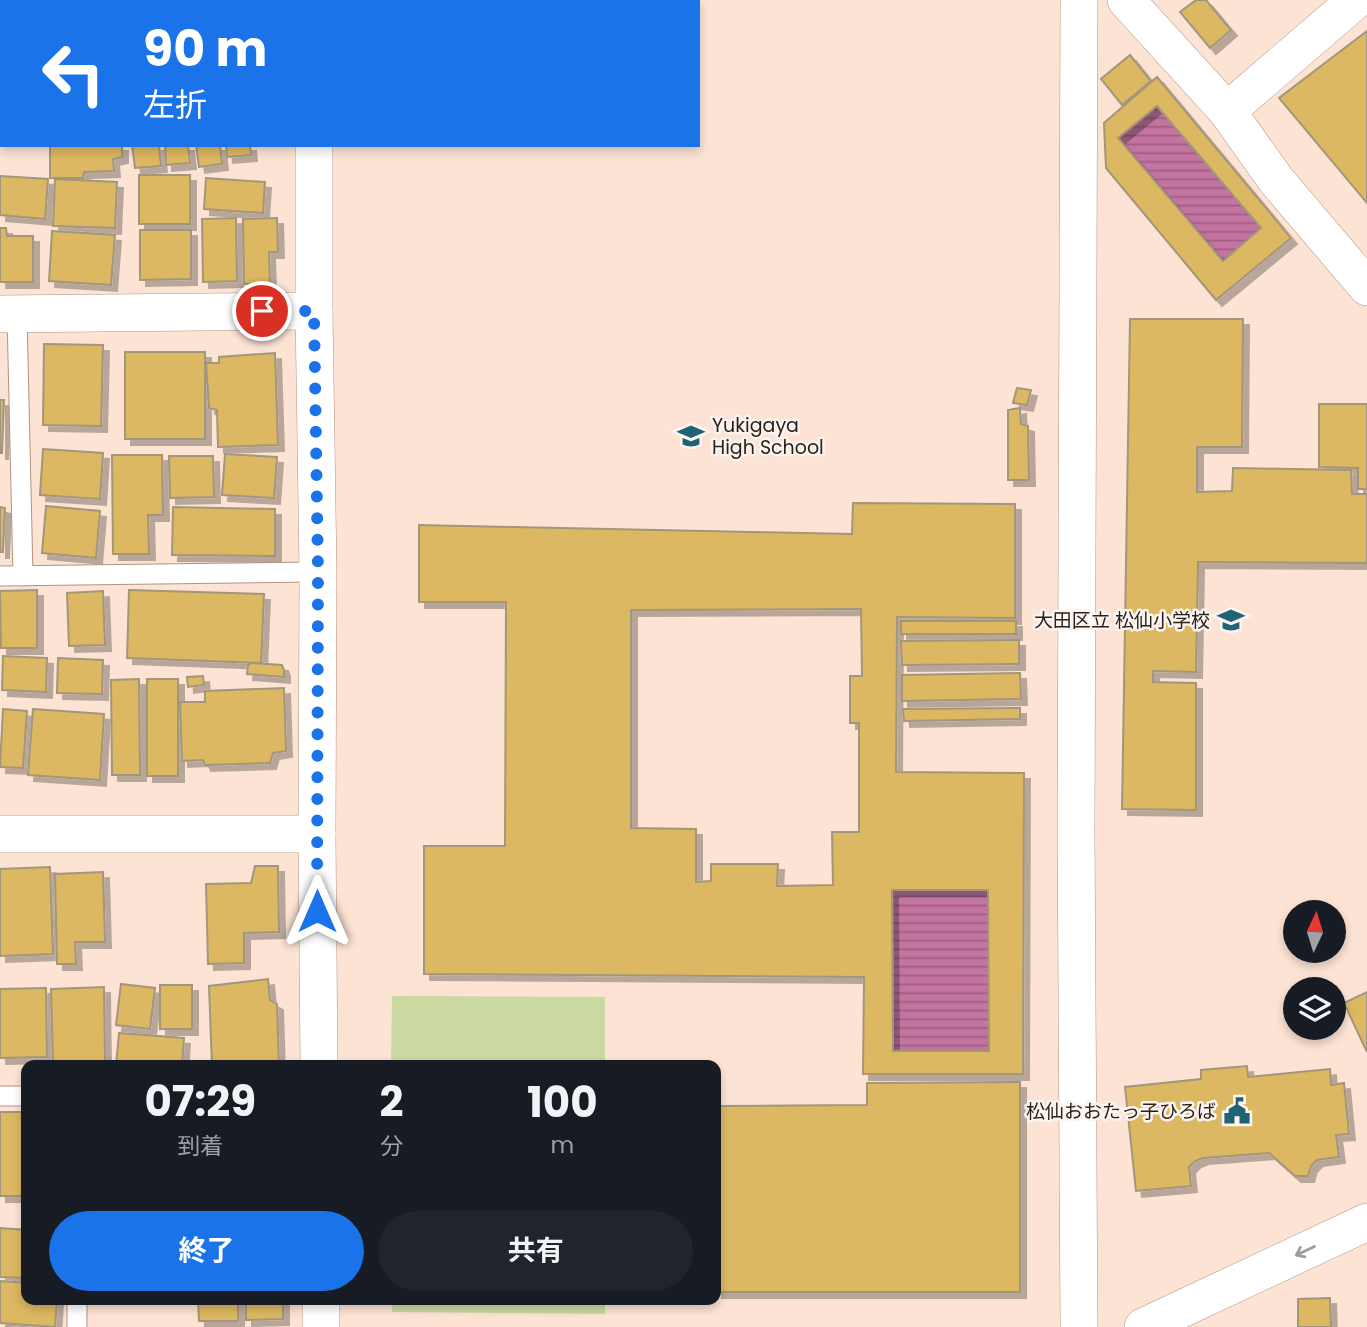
<!DOCTYPE html>
<html lang="ja">
<head>
<meta charset="utf-8">
<style>
  body { margin:0; font-family:Poppins,"Noto Sans JP",sans-serif; background:#20242c; color:#f1f3f6; height:100vh; display:flex; flex-direction:column; font-size:26px; white-space:nowrap }
  * { box-sizing:border-box; margin:0 }
  p { font-size:23px; color:#9ea1a6 }
  .icon { flex:none; width:38px; height:38px; fill:none; stroke:currentColor; stroke-width:2; stroke-linecap:round; stroke-linejoin:round }
  .map { position:relative; flex:1; overflow:hidden }
  .panel { position:absolute; left:21px; top:1060px; width:700px; height:245px; display:flex; flex-direction:column; background:#171b24; border-radius:14px; box-shadow:0 4px 10px #0003 }
  .panel>* { flex:none }
  .top-card { position:absolute; left:0px; top:0px; width:700px; height:147px; box-shadow:0 4px 10px #0003; background:#1a73e8; color:#fff; overflow:hidden }
  .needle { width:46px; rotate:4deg }
  .fabs { position:absolute; left:1283px; top:900px; display:grid; gap:14px }
  .fabs a { display:grid; place-items:center; width:63px; height:63px; border-radius:50%; background:#171b24; box-shadow:0 4px 10px #0003; font-size:35px }
  .pin { position:absolute; display:grid; place-items:center; width:60px; height:60px; color:#fff; margin:-30px; border:4px solid #fff; border-radius:50%; box-shadow:0 2px 7px #0007 }
  .me { position:absolute; width:77px; margin:-38px; rotate:0deg; stroke-linejoin:round; filter:drop-shadow(0 0 5px #0008) }
  .turn { display:flex; align-items:center; gap:24px; height:147px; padding:0 28px; font-size:32px }
  .turn .icon { width:91px; height:91px; stroke-width:2.5 }
  .turn b { display:block; font-size:49px; line-height:60px }
  .eta { display:flex; justify-content:space-evenly; align-items:center; height:119px; text-align:center }
  .eta b { font-size:42px; font-weight:700; line-height:49px }
  .cta { display:flex; gap:14px; margin-top:auto; padding:14px 28px }
  .cta a { flex:1; height:80px; border-radius:42px; background:#1a73e8; color:#fff; font-size:28px; font-weight:700; line-height:80px; text-align:center }
  .cta a+a { background:#20242c; color:#f1f3f6 }
  .map>svg:first-child { display:block }
</style>
</head>
<body>
<div class="map">
<svg width="1367" height="1327" viewBox="0 0 1367 1327">
  <defs>
    <pattern id="water-rules" width="6" height="5" patternUnits="userSpaceOnUse" patternTransform="scale(1.75)"><rect width="6" height="5" fill="#c374a0"/><path d="M0 2.5h6" fill="none" stroke="#9f5f82"/></pattern>
    <filter id="shadow"><feDropShadow dx="6" dy="6" stdDeviation="0" flood-color="#0004"/></filter>
  </defs>
  <rect width="100%" height="100%" fill="#fce3d4"/>
  <g fill="#cad8a1">
    <polygon points="392,996 605,997 605,1066 391,1066"/>
    <polygon points="392,1300 605,1300 605,1314 392,1312"/>
  </g>
  <g fill="url(#water-rules)">
    <polygon points="1157,106 1261,228 1223,261 1118,138"/>
    <polygon points="892,890 988,890 989,1051 893,1051"/>
  </g>
  <g fill="#ddb862" stroke="#a3967a" stroke-width="2" fill-rule="evenodd" filter="url(#shadow)">
    <polygon points="1196,0 1206,0 1231,30 1210,48 1180,12"/>
    <polygon points="1367,31 1367,203 1279,98"/>
    <polygon points="1130,55 1151,81 1122,105 1101,79"/>
    <path d="M1157 77 1291 238 1216 300 1106 168 1104 123ZM1157 106 1261 228 1223 261 1118 138Z"/>
    <polygon points="50,145 122,145 122,157 113,159 114,171 84,172 83,178 50,178"/>
    <polygon points="132,145 159,145 161,166 135,168"/>
    <polygon points="165,145 188,145 190,163 166,165"/>
    <polygon points="196,145 220,145 222,164 199,167"/>
    <polygon points="226,145 250,145 251,155 227,157"/>
    <rect x="139" y="175" width="51" height="49"/>
    <polygon points="0,176 48,179 45,219 0,215"/>
    <polygon points="206,178 265,182 263,213 204,209"/>
    <polygon points="55,179 117,182 115,228 53,226"/>
    <polygon points="236,218 237,281 203,282 202,219"/>
    <polygon points="277,218 278,252 269,252 270,284 244,284 243,219"/>
    <polygon points="0,228 6,228 7,236 33,236 33,282 0,282"/>
    <polygon points="140,230 191,230 191,279 140,280"/>
    <polygon points="52,231 115,235 111,285 49,281"/>
    <polygon points="1130,319 1243,319 1242,447 1197,447 1197,492 1232,491 1233,468 1351,470 1352,494 1367,494 1367,563 1198,562 1196,672 1153,671 1153,682 1196,683 1196,810 1122,809"/>
    <polygon points="44,344 103,345 101,426 43,425"/>
    <rect x="125" y="352" width="80" height="87"/>
    <polygon points="275,353 278,445 218,447 217,410 209,408 206,363 219,363 219,357"/>
    <polygon points="1017,388 1031,390 1027,405 1013,403"/>
    <polygon points="0,400 4,400 2,453 0,453"/>
    <polygon points="1319,404 1367,404 1367,489 1358,489 1358,468 1319,467"/>
    <polygon points="1020,408 1021,424 1028,426 1029,480 1008,480 1008,410"/>
    <polygon points="43,449 103,453 100,499 40,495"/>
    <polygon points="225,454 277,457 274,498 222,495"/>
    <polygon points="112,455 162,455 163,515 148,515 149,554 113,554"/>
    <polygon points="169,456 213,456 214,497 170,498"/>
    <path d="M853 503 1015 504V618L897 617 896 772 1024 773 1023 1074H863L864 977 424 974V846H505L506 602H419V525L852 534ZM861 609 862 676H850V723H859V832H832L833 885 777 886 778 864H711V881L696 882V829L631 828V610ZM892 890H988L989 1051H893Z"/>
    <polygon points="46,506 100,511 96,558 42,553"/>
    <polygon points="0,507 5,508 3,552 0,552"/>
    <polygon points="173,507 275,509 275,556 172,555"/>
    <polygon points="37,590 37,648 1,648 0,591"/>
    <polygon points="129,590 264,594 261,663 127,658"/>
    <polygon points="103,591 105,645 69,646 67,593"/>
    <rect x="901" y="621" width="115" height="13"/>
    <polygon points="1019,640 1019,664 902,665 901,641"/>
    <polygon points="3,656 47,658 46,692 2,690"/>
    <polygon points="58,658 103,660 102,694 57,693"/>
    <polygon points="252,663 282,665 284,670 284,677 247,674 248,665"/>
    <polygon points="1020,673 1021,699 902,701 902,675"/>
    <polygon points="203,676 204,685 188,687 187,677"/>
    <polygon points="139,679 140,775 112,775 111,680"/>
    <rect x="147" y="679" width="31" height="97"/>
    <polygon points="284,688 286,751 273,753 270,763 205,765 203,760 182,761 180,702 205,702 205,691"/>
    <polygon points="1020,708 1020,719 904,721 903,709"/>
    <polygon points="3,709 27,711 23,768 0,767"/>
    <polygon points="33,709 104,714 100,780 28,775"/>
    <polygon points="255,866 278,866 279,932 244,933 244,963 208,964 206,884 251,883"/>
    <polygon points="50,867 53,954 0,956 0,869"/>
    <polygon points="103,872 105,942 75,942 76,964 57,964 55,874"/>
    <polygon points="268,979 270,1000 277,1004 279,1066 212,1066 209,986"/>
    <polygon points="121,984 155,988 150,1029 116,1025"/>
    <rect x="160" y="985" width="32" height="44"/>
    <polygon points="104,987 105,1061 53,1062 51,989"/>
    <polygon points="46,988 47,1057 0,1058 0,989"/>
    <polygon points="1367,992 1367,1052 1344,1003"/>
    <polygon points="119,1033 184,1038 182,1066 116,1066"/>
    <polygon points="1247,1066 1248,1077 1330,1069 1331,1085 1344,1083 1349,1134 1336,1135 1339,1157 1317,1160 1311,1166 1308,1176 1295,1176 1269,1153 1203,1158 1195,1161 1189,1167 1191,1186 1136,1191 1125,1087 1201,1079 1201,1070"/>
    <polygon points="1020,1082 1020,1292 716,1292 716,1106 867,1105 867,1083"/>
    <rect x="0" y="1112" width="26" height="84"/>
    <polygon points="0,1228 26,1230 26,1264 23,1263 22,1278 0,1277"/>
    <polygon points="0,1281 26,1283 26,1300 57,1300 55,1327 0,1323"/>
    <polygon points="1330,1298 1331,1327 1297,1327 1298,1327 1298,1299"/>
    <polygon points="198,1300 238,1300 238,1321 199,1321"/>
    <polygon points="246,1300 283,1300 283,1319 246,1320"/>
  </g>
  <g fill="none" stroke-linecap="round" stroke-linejoin="round">
    <g stroke="#b19482" stroke-width="21">
      <g id="lane">
        <polyline points="17,314 23,576"/>
        <polyline points="0,576 318,572"/>
        <polyline points="0,1096 26,1096"/>
        <polyline points="77,1300 77,1327"/>
      </g>
    </g>
    <g stroke="#b19482" stroke-width="38">
      <g id="street">
        <polyline points="1126,0 1227,111 1276,180 1367,287"/>
        <polyline points="653,2 659,0"/>
        <polyline points="1227,111 1356,0"/>
        <polyline points="314,145 314,311 318,572 317,834 319,1066"/>
        <polyline points="0,314 314,311"/>
        <polyline points="0,834 317,834"/>
        <polyline points="321,1300 321,1327"/>
        <polyline points="1079,1327 1076,831 1079,0"/>
        <polyline points="1143,1327 1367,1222"/>
      </g>
    </g>
    <use href="#lane" stroke="#fff" stroke-width="19"/>
    <use href="#street" stroke="#fff" stroke-width="37"/>
    <g stroke="#56483f" stroke-width="5">
      <polyline points="129,2 135,0"/>
      <polyline points="243,2 249,0"/>
      <polyline points="380,2 386,0"/>
      <polyline points="470,2 476,0"/>
      <polyline points="0,37 2,37"/>
      <polyline points="0,69 2,68"/>
      <polyline points="0,106 2,105"/>
      <polyline points="0,135 2,134"/>
    </g>
  </g>
  <defs><path id="oneway-shaft" d="M-6 0H5M1.5-3L5.5 0L1.5 3" fill="none" stroke-width="1.6" stroke-linecap="round" stroke-linejoin="round" transform="scale(1.75)"/></defs>
  <use stroke="#a09b98" href="#oneway-shaft" transform="translate(1305 1251) rotate(155)"/>
  <g fill="none" stroke-linecap="round" stroke-linejoin="round">
    <polyline stroke="#1a73e8" stroke-width="12" stroke-dasharray="0 21.6" points="262,311 314,311 318,572 317,911"/>
  </g>
  <defs>
    <g id="school-bare" transform="scale(2.1)"><path d="M0-5L7-2L0 1L-7-2ZM-4 1L0 2.5L4 1V4Q0 6-4 4Z" fill="#1f6375" stroke="#fbf4f0" stroke-width="2.5" paint-order="stroke"/></g>
    <g id="civic-bare" transform="scale(2.1)"><path d="M-.6-6.5H3V-4.5H.6V-3L4-1V1h2V6H-6V1h2V-1L-.6-3ZM-1.2 2.5V6h2.4V2.5Z" fill="#1f6375" stroke="#fbf4f0" stroke-width="2.5" paint-order="stroke"/></g>
  </defs>
  <g fill-rule="evenodd">
    <use href="#school-bare" x="691" y="436"/>
    <use href="#school-bare" x="1231" y="620"/>
    <use href="#civic-bare" x="1237" y="1111"/>
  </g>
  <g text-anchor="middle" dominant-baseline="central" stroke-width="5" stroke-linejoin="round" paint-order="stroke">
    <g font-size="19" fill="#2c211a" stroke="#fbf4f0" text-anchor="end">
      <text x="712" y="425" text-anchor="start">Yukigaya<tspan x="712" dy="22">High School</tspan></text>
      <text x="1210" y="620">大田区立 松仙小学校</text>
      <text x="1216" y="1111">松仙おおたっ子ひろば</text>
    </g>
  </g>
</svg>
<div class="fabs">
<a><svg class="needle" viewBox="-14 -14 28 28"><path d="M0-13l5 13h-10z" fill="#e53935"/><path d="M0 13l5-13h-10z" fill="#9ea1a6"/></svg></a>
<a><svg class="icon" aria-label="layers" viewBox="0 0 24 24"><path d="M12 4l9 5-9 5-9-5zM3 14l9 5 9-5"/></svg></a>
</div>
<div class="pin" style="left:262px;top:311px;background:#d93025"><svg class="icon" aria-label="arrive" viewBox="0 0 24 24"><path d="M6 21V4h12l-3 4 3 4H6"/></svg></div>
<svg class="me" style="left:317px;top:911px" viewBox="-20 -20 40 40"><path d="M0-17L14 15 0 8-14 15z" fill="#1a73e8" stroke="#fff" stroke-width="4"/></svg>
<div class="top-card">
<div class="turn"><svg class="icon" aria-label="left" viewBox="0 0 24 24"><path d="M17 20v-9H6M10 6l-5 5 5 5"/></svg><div><b>90 m</b>左折</div></div>
</div>
<section class="panel">
<div class="eta">
<div><b>07:29</b><p>到着</p></div>
<div><b>2</b><p>分</p></div>
<div><b>100</b><p>m</p></div>
</div>
<div class="cta"><a>終了</a><a>共有</a></div>
</section>
</div>
</body>
</html>
